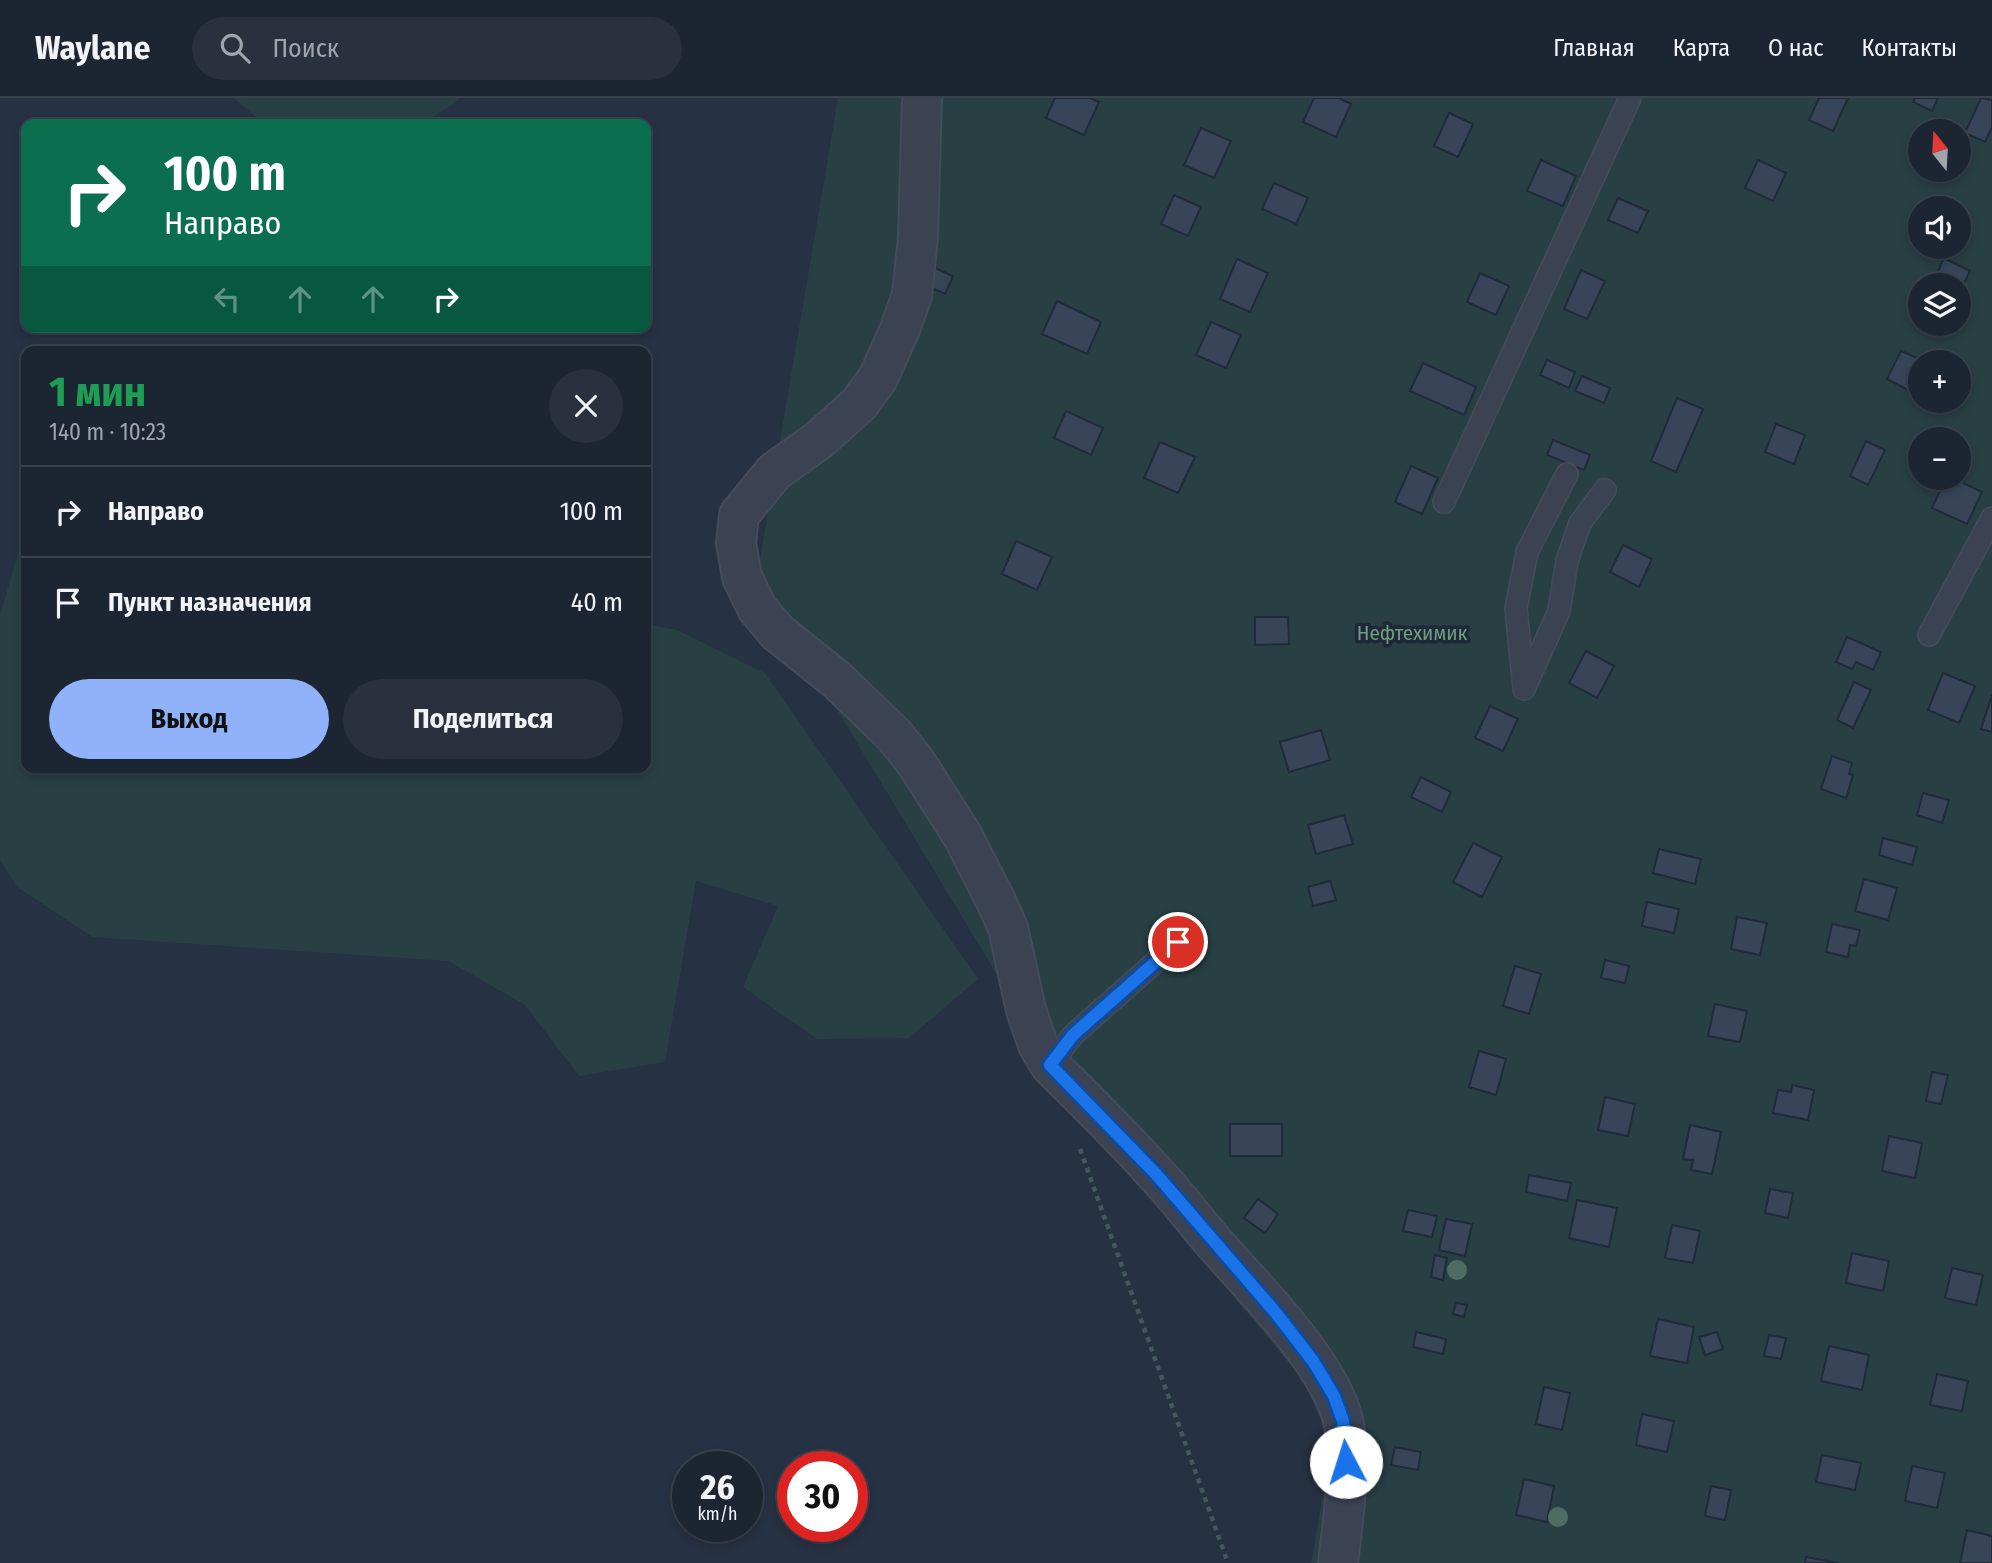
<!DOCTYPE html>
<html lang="ru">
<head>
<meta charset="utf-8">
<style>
  body { margin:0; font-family:"Fira Sans Condensed",sans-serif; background:#29313e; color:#f1f3f6; height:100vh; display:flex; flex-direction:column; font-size:26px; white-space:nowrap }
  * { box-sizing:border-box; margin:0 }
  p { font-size:23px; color:#a0a5ac }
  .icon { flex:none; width:38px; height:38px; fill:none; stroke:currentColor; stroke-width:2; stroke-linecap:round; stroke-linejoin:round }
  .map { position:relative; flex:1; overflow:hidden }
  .drawer { position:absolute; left:21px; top:248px; width:630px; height:427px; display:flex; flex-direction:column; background:#1c2532; border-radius:14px; box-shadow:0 4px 10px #0003,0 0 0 2px #3a424d }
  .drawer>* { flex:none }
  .top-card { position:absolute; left:21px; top:21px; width:630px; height:214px; border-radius:14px; box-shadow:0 4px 10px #0003,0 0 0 2px #3a424d; background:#0b6e4f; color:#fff; overflow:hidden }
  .needle { width:46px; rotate:342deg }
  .controls { position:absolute; left:1908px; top:21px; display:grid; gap:14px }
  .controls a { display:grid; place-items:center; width:63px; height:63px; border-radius:50%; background:#1c2532; box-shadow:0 4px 10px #0003,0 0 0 2px #3a424d; font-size:35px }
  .speed { position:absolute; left:672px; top:1353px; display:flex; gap:14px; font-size:35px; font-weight:700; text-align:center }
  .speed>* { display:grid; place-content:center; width:91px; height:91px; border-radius:50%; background:#1c2532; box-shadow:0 4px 10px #0003,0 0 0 2px #3a424d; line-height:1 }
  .speed small { font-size:18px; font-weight:400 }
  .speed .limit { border:10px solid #d22; background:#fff; color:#111 }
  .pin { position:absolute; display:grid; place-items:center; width:60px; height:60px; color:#fff; margin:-30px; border:4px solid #fff; border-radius:50%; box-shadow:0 2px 7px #0007 }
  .me { position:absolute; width:77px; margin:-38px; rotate:355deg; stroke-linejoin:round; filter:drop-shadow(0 0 5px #0008) }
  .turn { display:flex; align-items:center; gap:24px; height:147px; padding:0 28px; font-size:32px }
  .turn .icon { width:91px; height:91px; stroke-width:2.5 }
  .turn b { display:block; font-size:49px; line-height:60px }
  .lanes { display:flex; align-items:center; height:66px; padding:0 28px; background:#0003; justify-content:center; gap:35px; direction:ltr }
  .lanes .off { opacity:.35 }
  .round { display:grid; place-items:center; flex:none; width:74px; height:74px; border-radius:37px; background:#29313e }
  .summary { display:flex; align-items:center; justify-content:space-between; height:119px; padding:0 28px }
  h1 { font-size:42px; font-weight:700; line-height:52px; color:#1e9e55 }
  .cta { display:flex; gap:14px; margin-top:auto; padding:14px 28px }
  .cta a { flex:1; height:80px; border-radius:42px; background:#8fb2fa; color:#111; font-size:28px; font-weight:700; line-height:80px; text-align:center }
  .cta a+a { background:#29313e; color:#f1f3f6 }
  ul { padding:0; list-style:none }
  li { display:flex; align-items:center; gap:21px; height:91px; padding:0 28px; border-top:2px solid #3a424d }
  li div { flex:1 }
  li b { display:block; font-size:26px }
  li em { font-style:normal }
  header { display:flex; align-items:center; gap:42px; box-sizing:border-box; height:98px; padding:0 35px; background:#1c2532; border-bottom:2px solid #3a424d }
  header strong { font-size:33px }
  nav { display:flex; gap:38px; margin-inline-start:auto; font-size:24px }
  .search { width:490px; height:63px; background:#29313e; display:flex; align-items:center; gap:18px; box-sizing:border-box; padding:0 24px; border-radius:38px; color:#a0a5ac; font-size:26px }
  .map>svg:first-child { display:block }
</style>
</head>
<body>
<header>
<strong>Waylane</strong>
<div class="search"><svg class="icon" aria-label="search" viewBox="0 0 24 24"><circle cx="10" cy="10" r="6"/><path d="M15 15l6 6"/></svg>Поиск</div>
<nav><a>Главная</a><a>Карта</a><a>О нас</a><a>Контакты</a></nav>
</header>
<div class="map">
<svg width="1992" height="1465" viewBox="0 0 1992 1465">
  <rect width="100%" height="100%" fill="#263143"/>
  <g fill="#283f44" fill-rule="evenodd">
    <polygon points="234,0 459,0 455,5 422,26 264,26"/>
    <path d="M838 0H1992V1465H1311L1326 1379 1324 1329 1303 1282 1079 1013 757 479ZM1920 33H1958V72H1920ZM1920 110H1958V149H1920ZM1920 187H1958V226H1920ZM1920 264H1958V303H1920ZM1920 341H1958V380H1920Z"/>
    <polygon points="25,432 26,432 26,670 646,670 646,526 677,532 765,575 978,881 909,940 817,941 743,889 778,808 696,783 665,964 579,978 525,907 448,863 92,839 17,789 0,762 0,517"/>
  </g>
  <g fill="#384559" stroke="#212a3a" stroke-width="2">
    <polygon points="1055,0 1090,0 1099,4 1084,37 1046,20"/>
    <polygon points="1314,0 1339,0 1351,6 1336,39 1303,24"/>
    <polygon points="1819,0 1848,0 1833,33 1809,22"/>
    <polygon points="1915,0 1938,0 1932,13 1913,4"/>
    <polygon points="1981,0 1992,2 1992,29 1985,44 1965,35"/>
    <polygon points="1449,15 1473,26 1458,59 1434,48"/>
    <polygon points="1201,30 1231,43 1214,80 1184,67"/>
    <polygon points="1541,62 1576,78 1563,108 1527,93"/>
    <polygon points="1758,62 1786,75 1773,103 1745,90"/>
    <polygon points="1274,85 1308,100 1296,126 1262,111"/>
    <polygon points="1174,97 1201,109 1188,138 1161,126"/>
    <polygon points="1618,100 1648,113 1638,135 1608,122"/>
    <polygon points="1944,160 1970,173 1958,197 1958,187 1932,187"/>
    <polygon points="1237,161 1268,175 1250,214 1220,201"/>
    <polygon points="926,166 953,178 945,196 918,184"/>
    <polygon points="1581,172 1605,183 1587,221 1564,211"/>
    <polygon points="1480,175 1509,188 1496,217 1467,204"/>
    <polygon points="1057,203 1101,224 1087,256 1042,236"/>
    <polygon points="1211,224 1241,237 1226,270 1196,257"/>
    <polygon points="1901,253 1926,264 1920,264 1920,283 1917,282 1912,294 1887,281"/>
    <polygon points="1547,262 1575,274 1569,290 1540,277"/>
    <polygon points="1423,265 1476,289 1464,317 1410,293"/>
    <polygon points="1582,278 1610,290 1604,305 1575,293"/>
    <polygon points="1677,300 1703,311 1676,374 1651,363"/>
    <polygon points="1066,313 1103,330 1091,357 1054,340"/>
    <polygon points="1776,326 1805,337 1794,366 1765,354"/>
    <polygon points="1553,342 1590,357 1584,372 1547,357"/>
    <polygon points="1866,343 1885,352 1868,387 1850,378"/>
    <polygon points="1160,344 1195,359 1178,395 1144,380"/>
    <polygon points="1411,368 1438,380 1422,416 1395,404"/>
    <polygon points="1946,380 1953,380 1982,394 1967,426 1932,410"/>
    <polygon points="1016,443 1052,459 1037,492 1002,476"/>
    <polygon points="1623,447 1652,461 1639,489 1610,474"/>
    <polygon points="1255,519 1288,519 1289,546 1255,547"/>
    <polygon points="1847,539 1881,554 1873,572 1856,564 1852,571 1836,564"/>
    <polygon points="1586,553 1614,568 1597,600 1569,585"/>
    <polygon points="1943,575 1975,588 1959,625 1928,612"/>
    <polygon points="1854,584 1871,592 1853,630 1837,622"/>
    <polygon points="1992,597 1992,634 1981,631"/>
    <polygon points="1490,608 1518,621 1503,653 1475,640"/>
    <polygon points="1321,632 1330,662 1289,674 1280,644"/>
    <polygon points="1832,658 1852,665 1849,676 1853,677 1846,700 1821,691"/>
    <polygon points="1421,679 1451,694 1442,714 1411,699"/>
    <polygon points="1923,695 1949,702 1942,725 1917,717"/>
    <polygon points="1344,717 1353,746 1316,756 1308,727"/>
    <polygon points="1883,740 1917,749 1912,767 1879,757"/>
    <polygon points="1473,745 1502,759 1482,799 1453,784"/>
    <polygon points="1659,751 1701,761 1695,786 1653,775"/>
    <polygon points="1864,781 1897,790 1888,822 1855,813"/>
    <polygon points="1330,783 1336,802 1313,808 1308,789"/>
    <polygon points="1647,804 1679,811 1674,835 1642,828"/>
    <polygon points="1737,819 1767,825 1760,857 1731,851"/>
    <polygon points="1832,826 1860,832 1856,848 1850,847 1848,859 1826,854"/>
    <polygon points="1605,862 1629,868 1625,885 1601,880"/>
    <polygon points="1515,868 1541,876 1529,916 1503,908"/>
    <polygon points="1715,906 1747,913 1740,944 1708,938"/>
    <polygon points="1479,953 1506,961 1496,997 1469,989"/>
    <polygon points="1932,974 1948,977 1941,1006 1926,1003"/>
    <polygon points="1792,987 1814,992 1808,1022 1773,1015 1778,992 1791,994"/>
    <polygon points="1605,999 1635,1006 1628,1038 1598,1032"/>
    <rect x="1230" y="1026" width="52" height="32"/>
    <polygon points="1690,1027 1721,1034 1712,1076 1691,1072 1693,1062 1683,1061"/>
    <polygon points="1889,1038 1922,1045 1915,1080 1882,1073"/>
    <polygon points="1529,1077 1571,1085 1567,1103 1526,1094"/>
    <polygon points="1770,1091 1793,1095 1788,1120 1765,1115"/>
    <polygon points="1258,1101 1278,1116 1265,1135 1244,1120"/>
    <polygon points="1577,1102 1617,1110 1609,1149 1569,1140"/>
    <polygon points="1408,1112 1437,1118 1432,1139 1403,1133"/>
    <polygon points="1446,1121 1472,1126 1465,1158 1439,1152"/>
    <polygon points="1672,1127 1700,1133 1693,1165 1665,1160"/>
    <polygon points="1852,1155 1889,1163 1883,1193 1846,1185"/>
    <polygon points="1435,1157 1447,1160 1443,1182 1431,1179"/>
    <polygon points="1952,1170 1983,1177 1976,1207 1945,1200"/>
    <polygon points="1456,1205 1467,1207 1464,1219 1453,1216"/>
    <polygon points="1658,1221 1694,1229 1687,1265 1650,1258"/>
    <polygon points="1416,1234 1446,1241 1443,1256 1413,1249"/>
    <polygon points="1717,1234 1723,1251 1705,1257 1699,1239"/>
    <polygon points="1769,1237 1786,1240 1781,1261 1764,1258"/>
    <polygon points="1829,1248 1869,1257 1862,1292 1821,1283"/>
    <polygon points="1937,1276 1968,1283 1962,1313 1930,1307"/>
    <polygon points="1544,1289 1570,1295 1562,1332 1536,1326"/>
    <polygon points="1642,1316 1674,1323 1667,1354 1636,1347"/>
    <polygon points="1395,1349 1421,1354 1418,1372 1391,1367"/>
    <polygon points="1822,1357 1861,1365 1855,1392 1816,1384"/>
    <polygon points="1912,1368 1945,1375 1937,1410 1905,1403"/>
    <polygon points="1524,1381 1554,1388 1547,1424 1516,1417"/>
    <polygon points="1711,1388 1731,1392 1725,1422 1705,1418"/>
    <polygon points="1967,1432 1992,1438 1992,1465 1960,1465"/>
    <polygon points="1806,1459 1838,1465 1805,1465"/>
  </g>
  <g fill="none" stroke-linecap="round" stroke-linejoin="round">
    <g stroke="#444c5c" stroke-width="24">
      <g id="service">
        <polyline points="1444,404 1630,0"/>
        <polyline points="1929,537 1992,420"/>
        <polyline points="1525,589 1559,513 1567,463 1580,425 1605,392"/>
        <polyline points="1524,591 1516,510 1527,454 1567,376"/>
        <polyline points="1050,967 1073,937 1178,844"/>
      </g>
    </g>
    <g stroke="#444c5c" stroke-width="42">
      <path id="minor" d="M922 0 918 139 912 197 900 231 878 280 859 306 819 342 774 374 739 417 736 445 742 479 757 510 777 534 837 582 895 638 917 666 962 737 995 801 1008 830 1026 912 1038 947 1050 967C1085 1002 1121 1037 1154 1074 1176 1097 1195 1123 1216 1147 1255 1191 1329 1265 1343 1322 1352 1363 1343 1423 1338 1465"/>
    </g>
    <polyline stroke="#42585c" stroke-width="4.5" stroke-dasharray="5 5" stroke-linecap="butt" points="1080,1051 1228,1465"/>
    <use href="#service" stroke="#3b4353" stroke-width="21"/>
    <use href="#minor" stroke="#3b4353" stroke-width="38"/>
  </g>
  <g fill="#4e6d62">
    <circle cx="1457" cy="1172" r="10"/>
    <circle cx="1558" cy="1419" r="10"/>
  </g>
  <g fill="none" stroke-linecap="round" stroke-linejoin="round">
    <g stroke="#114b97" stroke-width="18">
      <polyline id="route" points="1178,844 1073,937 1050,967 1156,1076 1276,1215 1313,1263 1334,1298 1343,1323 1346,1364"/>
    </g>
    <use href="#route" stroke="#1a73e8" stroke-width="12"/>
  </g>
  <g text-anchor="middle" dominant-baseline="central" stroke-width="7" stroke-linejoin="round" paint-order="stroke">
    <g font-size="21" fill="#6f9e7c" stroke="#1f2838">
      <text x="1412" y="535">Нефтехимик</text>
    </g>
  </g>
</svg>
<div class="controls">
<a><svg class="needle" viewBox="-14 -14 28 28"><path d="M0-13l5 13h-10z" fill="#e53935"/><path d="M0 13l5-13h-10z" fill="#a0a5ac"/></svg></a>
<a><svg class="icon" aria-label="sound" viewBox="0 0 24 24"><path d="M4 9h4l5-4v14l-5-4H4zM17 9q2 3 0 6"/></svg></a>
<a><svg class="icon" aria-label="layers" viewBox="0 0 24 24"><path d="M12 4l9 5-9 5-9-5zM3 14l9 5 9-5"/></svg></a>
<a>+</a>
<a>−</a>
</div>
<div class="speed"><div>26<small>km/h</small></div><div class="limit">30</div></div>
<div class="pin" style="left:1178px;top:844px;background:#d93025"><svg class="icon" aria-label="arrive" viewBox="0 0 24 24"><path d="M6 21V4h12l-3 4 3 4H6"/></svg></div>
<svg class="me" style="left:1346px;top:1364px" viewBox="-20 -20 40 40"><circle r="19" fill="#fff"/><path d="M0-13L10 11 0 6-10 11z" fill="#1a73e8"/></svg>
<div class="top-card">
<div class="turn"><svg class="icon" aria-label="right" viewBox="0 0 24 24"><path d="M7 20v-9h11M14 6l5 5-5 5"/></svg><div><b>100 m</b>Направо</div></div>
<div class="lanes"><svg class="icon off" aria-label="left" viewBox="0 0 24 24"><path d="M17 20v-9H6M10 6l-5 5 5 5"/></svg><svg class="icon off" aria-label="ahead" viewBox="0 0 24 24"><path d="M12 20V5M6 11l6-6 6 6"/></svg><svg class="icon off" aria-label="ahead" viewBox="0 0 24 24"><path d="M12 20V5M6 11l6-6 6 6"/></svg><svg class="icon" aria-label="right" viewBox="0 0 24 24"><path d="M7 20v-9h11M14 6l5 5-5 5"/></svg></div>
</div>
<section class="drawer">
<div class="summary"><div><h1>1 мин</h1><p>140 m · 10:23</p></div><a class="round"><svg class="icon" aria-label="close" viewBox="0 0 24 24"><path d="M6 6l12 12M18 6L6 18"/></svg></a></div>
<ul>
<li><svg class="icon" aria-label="right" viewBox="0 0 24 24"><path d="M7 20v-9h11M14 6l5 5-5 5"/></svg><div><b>Направо</b></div><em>100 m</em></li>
<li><svg class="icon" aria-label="arrive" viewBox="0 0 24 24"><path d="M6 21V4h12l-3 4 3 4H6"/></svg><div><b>Пункт назначения</b></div><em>40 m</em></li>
</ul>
<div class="cta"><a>Выход</a><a>Поделиться</a></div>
</section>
</div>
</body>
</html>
